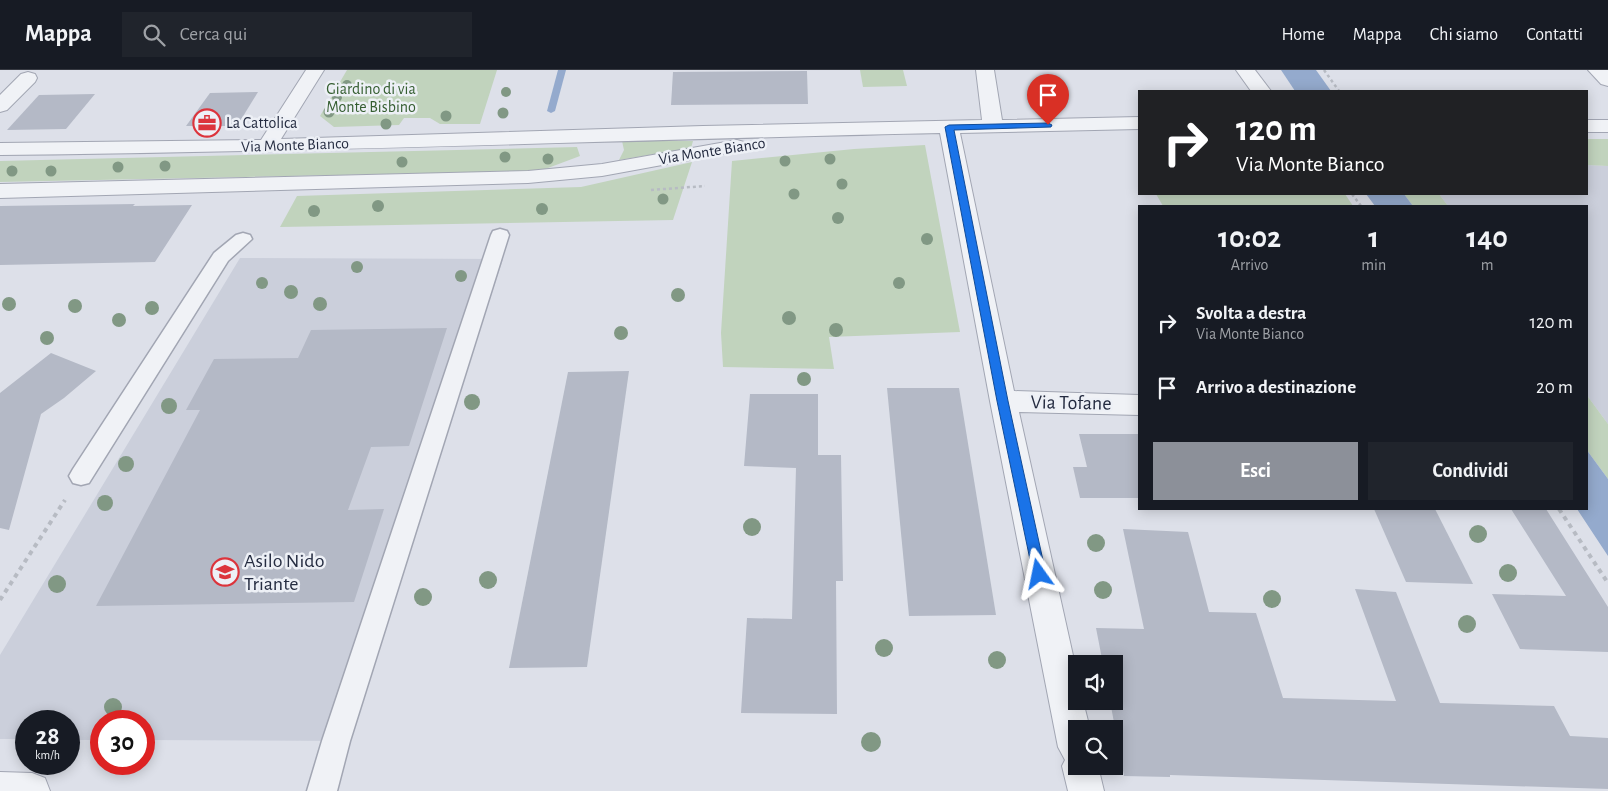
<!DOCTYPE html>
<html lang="it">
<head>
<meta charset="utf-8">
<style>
  body { margin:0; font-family:"Alegreya Sans",sans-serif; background:#20242c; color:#f1f3f6; height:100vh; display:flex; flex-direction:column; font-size:19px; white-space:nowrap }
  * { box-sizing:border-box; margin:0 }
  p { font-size:16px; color:#9ea1a6 }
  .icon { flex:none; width:28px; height:28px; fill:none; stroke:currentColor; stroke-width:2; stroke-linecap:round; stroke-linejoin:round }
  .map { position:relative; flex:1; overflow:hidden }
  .sheet { position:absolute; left:1138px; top:135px; width:450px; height:305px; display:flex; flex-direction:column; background:#171b24; border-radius:0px; box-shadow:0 2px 12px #0003 }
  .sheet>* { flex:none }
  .guide { position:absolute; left:1138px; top:20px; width:450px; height:105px; border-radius:0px; box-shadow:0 2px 12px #0003; background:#202124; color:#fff; overflow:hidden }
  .tools { position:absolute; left:1068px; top:585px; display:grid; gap:10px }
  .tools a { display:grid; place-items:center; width:55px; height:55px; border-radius:0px; background:#171b24; box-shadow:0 2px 12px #0003; font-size:25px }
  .speed { position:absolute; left:15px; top:640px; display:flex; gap:10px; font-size:25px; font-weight:700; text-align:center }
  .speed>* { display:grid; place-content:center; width:65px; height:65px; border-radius:50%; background:#171b24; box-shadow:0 2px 12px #0003; line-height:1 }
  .speed small { font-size:12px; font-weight:400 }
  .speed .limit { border:8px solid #d22; background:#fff; color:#111 }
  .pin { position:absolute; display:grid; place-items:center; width:42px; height:42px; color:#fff; margin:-51px -21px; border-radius:50% 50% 50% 0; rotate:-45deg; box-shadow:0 0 5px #0007 }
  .pin .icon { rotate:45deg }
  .me { position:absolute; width:55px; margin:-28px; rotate:348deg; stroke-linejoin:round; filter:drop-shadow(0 0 4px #0008) }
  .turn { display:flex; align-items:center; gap:18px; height:105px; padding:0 15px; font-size:22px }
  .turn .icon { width:65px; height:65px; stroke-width:2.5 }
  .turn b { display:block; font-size:35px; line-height:42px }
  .eta { display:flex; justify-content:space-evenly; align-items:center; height:85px; text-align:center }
  .eta b { font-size:30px; font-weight:600; line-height:35px }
  .primary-button { display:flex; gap:10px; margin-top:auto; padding:10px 15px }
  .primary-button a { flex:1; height:58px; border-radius:0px; background:#8c9099; color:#fff; font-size:20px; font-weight:600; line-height:58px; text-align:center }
  .primary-button a+a { background:#20242c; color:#f1f3f6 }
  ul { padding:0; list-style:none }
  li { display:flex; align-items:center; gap:15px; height:65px; padding:0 15px }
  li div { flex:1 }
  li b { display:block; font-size:19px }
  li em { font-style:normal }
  header { display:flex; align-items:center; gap:30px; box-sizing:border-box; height:70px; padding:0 25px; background:#171b24; border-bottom:1px solid #363941 }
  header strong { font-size:24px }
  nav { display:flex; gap:28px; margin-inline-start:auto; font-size:18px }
  .search { width:350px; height:45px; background:#20242c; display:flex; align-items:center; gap:12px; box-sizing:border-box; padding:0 18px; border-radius:0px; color:#9ea1a6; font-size:19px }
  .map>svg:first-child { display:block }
</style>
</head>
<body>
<header>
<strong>Mappa</strong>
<div class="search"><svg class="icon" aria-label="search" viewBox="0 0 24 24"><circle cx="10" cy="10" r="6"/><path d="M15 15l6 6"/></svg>Cerca qui</div>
<nav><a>Home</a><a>Mappa</a><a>Chi siamo</a><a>Contatti</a></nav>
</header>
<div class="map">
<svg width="1608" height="721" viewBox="0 0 1608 721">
  <rect width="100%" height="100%" fill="#dde0e9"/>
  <g fill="#cbcfdb">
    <polygon points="1586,95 1608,96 1608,354 1586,324 1586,136 1448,136 1439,124 1586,124"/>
    <polygon points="240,188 503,189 346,671 144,670 144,651 101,651 101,670 69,670 69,651 26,651 26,669 0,669 0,585"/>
  </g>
  <g fill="#c1d3bd">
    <polygon points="347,0 497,0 480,54 440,54 430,48 404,48 399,55 334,57 320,46"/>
    <polygon points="860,0 903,0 907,16 863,17"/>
    <polygon points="1586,69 1608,69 1608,96 1586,95"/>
    <polygon points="622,71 693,71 691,78 619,90 624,80"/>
    <polygon points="925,75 960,262 829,267 834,299 723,297 721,263 732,91 854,79"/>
    <polygon points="577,77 580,86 540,101 0,112 0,91"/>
    <polygon points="692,92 673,150 280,157 297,126 581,117"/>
    <polygon points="1156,124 1345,124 1353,136 1163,136"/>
    <polygon points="1404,124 1439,124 1448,136 1413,136"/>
    <polygon points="1586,324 1608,354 1608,409 1586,379"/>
  </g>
  <g fill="#94aacd">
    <polygon points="1281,0 1316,0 1331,21 1295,21"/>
    <polygon points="1366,124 1404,124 1413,136 1375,136"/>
    <polygon points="1586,379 1608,409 1608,486 1577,439 1586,439"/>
  </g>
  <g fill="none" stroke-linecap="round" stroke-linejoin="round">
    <polygon fill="#94aacd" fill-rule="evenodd" points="558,0 566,0 555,41 551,43 547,41"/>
  </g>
  <g fill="#b4b9c6">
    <polygon points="807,1 808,34 671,35 673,2"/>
    <polygon points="258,22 237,56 186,56 210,23"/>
    <polygon points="95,24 66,59 7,60 39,25"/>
    <polygon points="135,134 133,136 192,135 155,192 0,195 0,136"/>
    <polygon points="447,258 409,376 371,377 348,440 384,439 354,532 96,536 200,340 186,340 214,289 298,288 311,260"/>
    <polygon points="51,283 96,301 64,328 41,344 9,460 0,458 0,323"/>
    <polygon points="629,301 587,597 509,598 568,302"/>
    <polygon points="887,318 959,318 996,545 909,546"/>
    <polygon points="750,324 818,324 818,385 841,385 843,511 836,511 837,644 741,643 747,548 792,549 796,398 744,396"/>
    <polygon points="1079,364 1139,364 1139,428 1080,428 1073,397 1087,397"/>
    <polygon points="1374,439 1435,439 1473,514 1406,512"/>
    <polygon points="1511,439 1546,439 1608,537 1608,582 1520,579 1492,524 1566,526"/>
    <polygon points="1123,459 1188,462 1209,542 1256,543 1283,628 1396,631 1355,519 1396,522 1440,633 1554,636 1570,666 1608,668 1608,719 1170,705 1170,707 1124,706 1110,631 1114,631 1114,594 1103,594 1096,558 1144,559"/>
  </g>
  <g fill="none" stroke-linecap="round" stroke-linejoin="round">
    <g stroke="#a2a6b3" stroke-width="3">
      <g id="lane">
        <polygon points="500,159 507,161 509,165 350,671 337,721 307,721 322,671 491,165 493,161"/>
        <polygon points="243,163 250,165 252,169 228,191 89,413 81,415 73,413 69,406 73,399 214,183 236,165"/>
      </g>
    </g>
    <g stroke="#a2a6b3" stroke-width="2">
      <g id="street">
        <path d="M306 0H324L281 69 703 56 982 50 976 0H994L1002 50 1139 47V59L960 63 1014 321 1139 325V345L1019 342 1076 599V631H1083L1090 659H1076V696H1098L1104 721H1068L1062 696 1065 690 1058 677 990 331 940 63C627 70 313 82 0 85V73L261 70Z"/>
        <polygon points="1236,0 1255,0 1271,21 1251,21"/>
        <polygon points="1588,0 1608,0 1608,16 1601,14"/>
        <polygon points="28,2 35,4 37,8 35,12 7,40 0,42 0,25 21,4"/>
        <rect x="1586" y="50" width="22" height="12"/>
        <polygon points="737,70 744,72 747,76 744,80 602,106 528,113 0,128 0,114 528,101 602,94"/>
        <polygon points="0,702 32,703 45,708 50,721 0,721"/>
      </g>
    </g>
    <g stroke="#b7bbc3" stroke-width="2.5" stroke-dasharray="3 3" stroke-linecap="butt">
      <polyline points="1324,0 1339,21"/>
      <polyline points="651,120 705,116"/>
      <polyline points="1352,124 1361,136"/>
    </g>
    <g stroke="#b7bbc3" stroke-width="4" stroke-dasharray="4.5 4.5" stroke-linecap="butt">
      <polyline points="1559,439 1608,513"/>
      <polyline points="0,530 65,430"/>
    </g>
    <use href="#lane" fill="#f0f2f6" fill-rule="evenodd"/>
    <use href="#street" fill="#f0f2f6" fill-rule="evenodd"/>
  </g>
  <g fill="#819884">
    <circle cx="347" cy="15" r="5"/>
    <circle cx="506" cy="22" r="5"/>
    <circle cx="337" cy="27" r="5"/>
    <circle cx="329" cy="42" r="5.5"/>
    <circle cx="503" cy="43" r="5.5"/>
    <circle cx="446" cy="46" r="5.5"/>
    <circle cx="386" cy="54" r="5.5"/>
    <circle cx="505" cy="87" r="5.5"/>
    <circle cx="548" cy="89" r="5.5"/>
    <circle cx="830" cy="89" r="5.5"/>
    <circle cx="785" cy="91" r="5.5"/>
    <circle cx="402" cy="92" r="5.5"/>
    <circle cx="165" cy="96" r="5.5"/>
    <circle cx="118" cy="97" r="5.5"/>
    <circle cx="12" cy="101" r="5.5"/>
    <circle cx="51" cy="101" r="5.5"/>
    <circle cx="842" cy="114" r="5.5"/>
    <circle cx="794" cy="124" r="5.5"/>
    <circle cx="663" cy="129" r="5.5"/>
    <circle cx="378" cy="136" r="6"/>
    <circle cx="542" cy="139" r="6"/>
    <circle cx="314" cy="141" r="6"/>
    <circle cx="838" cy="148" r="6"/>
    <circle cx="927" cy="169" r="6"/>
    <circle cx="357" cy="197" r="6"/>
    <circle cx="461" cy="206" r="6"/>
    <circle cx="262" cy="213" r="6"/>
    <circle cx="899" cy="213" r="6"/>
    <circle cx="291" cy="222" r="7"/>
    <circle cx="678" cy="225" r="7"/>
    <circle cx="9" cy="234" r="7"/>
    <circle cx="320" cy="234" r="7"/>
    <circle cx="75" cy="236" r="7"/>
    <circle cx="152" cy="238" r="7"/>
    <circle cx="789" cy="248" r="7"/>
    <circle cx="119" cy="250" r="7"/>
    <circle cx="836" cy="260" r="7"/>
    <circle cx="621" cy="263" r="7"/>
    <circle cx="47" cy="268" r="7"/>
    <circle cx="804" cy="309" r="7"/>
    <circle cx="472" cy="332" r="8"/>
    <circle cx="169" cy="336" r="8"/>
    <circle cx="126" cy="394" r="8"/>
    <circle cx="105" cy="433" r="8"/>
    <circle cx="752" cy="457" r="9"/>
    <circle cx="1478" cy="464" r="9"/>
    <circle cx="1096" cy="473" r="9"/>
    <circle cx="1508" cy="503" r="9"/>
    <circle cx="488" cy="510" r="9"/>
    <circle cx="57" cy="514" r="9"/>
    <circle cx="1103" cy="520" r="9"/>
    <circle cx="423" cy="527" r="9"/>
    <circle cx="1272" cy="529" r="9"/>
    <circle cx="1467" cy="554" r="9"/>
    <circle cx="884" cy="578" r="9"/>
    <circle cx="997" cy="590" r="9"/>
    <circle cx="113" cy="637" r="9"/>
    <circle cx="871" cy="672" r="10"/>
  </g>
  <polygon fill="#1a73e8" stroke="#114b97" points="1048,53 1052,55 1051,57 954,60 1008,331 1046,504 1044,508 1035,508 1033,504 997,331 945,57 949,55"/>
  <defs>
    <g id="office-ring" transform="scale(1.4375)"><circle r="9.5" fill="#edf0f6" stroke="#dc343c" stroke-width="1.5"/><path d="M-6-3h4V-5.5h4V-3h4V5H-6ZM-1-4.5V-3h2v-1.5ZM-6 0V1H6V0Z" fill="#dc343c"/></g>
    <g id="school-ring" transform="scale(1.4375)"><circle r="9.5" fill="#edf0f6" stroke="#dc343c" stroke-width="1.5"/><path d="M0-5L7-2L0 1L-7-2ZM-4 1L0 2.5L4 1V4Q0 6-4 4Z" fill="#dc343c"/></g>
  </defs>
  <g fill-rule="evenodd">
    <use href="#office-ring" x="207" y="53"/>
    <use href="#school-ring" x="225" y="502"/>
  </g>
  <g text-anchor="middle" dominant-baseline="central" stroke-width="5" stroke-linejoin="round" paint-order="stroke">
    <g font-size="16" fill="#355e31" stroke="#edf0f6">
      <text x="371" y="19">Giardino di via<tspan x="371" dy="18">Monte Bisbino</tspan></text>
    </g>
    <g font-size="16" fill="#252c41" stroke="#edf0f6" text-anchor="start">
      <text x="226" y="53">La Cattolica</text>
    </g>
    <g font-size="16" fill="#252c41" stroke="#edf0f6">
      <text transform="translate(295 75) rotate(-2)">Via Monte Bianco</text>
      <text transform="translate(712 81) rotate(-9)">Via Monte Bianco</text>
    </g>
    <g font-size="20" fill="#252c41" stroke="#edf0f6">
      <text transform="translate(1071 333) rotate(1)">Via Tofane</text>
    </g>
    <g font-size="20" fill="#252c41" stroke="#edf0f6" text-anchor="start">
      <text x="244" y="491">Asilo Nido<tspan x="244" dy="23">Triante</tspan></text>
    </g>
  </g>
</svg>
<div class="tools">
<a><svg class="icon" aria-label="sound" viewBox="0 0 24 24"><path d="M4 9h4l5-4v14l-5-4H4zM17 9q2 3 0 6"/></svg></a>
<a><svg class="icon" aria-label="search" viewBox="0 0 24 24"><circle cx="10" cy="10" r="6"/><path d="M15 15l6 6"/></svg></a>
</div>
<div class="speed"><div>28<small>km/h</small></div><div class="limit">30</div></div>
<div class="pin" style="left:1048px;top:55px;background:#d93025"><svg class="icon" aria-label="arrive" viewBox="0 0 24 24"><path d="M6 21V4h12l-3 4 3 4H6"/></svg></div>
<svg class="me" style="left:1039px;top:504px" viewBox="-20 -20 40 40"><path d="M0-17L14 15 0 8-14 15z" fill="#1a73e8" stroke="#fff" stroke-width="4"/></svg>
<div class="guide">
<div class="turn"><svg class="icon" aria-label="right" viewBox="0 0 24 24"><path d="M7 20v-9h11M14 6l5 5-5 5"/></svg><div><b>120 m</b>Via Monte Bianco</div></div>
</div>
<section class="sheet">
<div class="eta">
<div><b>10:02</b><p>Arrivo</p></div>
<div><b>1</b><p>min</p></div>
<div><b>140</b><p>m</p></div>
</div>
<ul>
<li><svg class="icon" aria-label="right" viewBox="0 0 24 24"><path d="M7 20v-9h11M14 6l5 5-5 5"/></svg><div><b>Svolta a destra</b><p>Via Monte Bianco</p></div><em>120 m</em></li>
<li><svg class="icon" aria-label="arrive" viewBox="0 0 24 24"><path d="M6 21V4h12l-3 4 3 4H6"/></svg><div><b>Arrivo a destinazione</b></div><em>20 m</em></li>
</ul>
<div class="primary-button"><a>Esci</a><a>Condividi</a></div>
</section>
</div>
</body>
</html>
